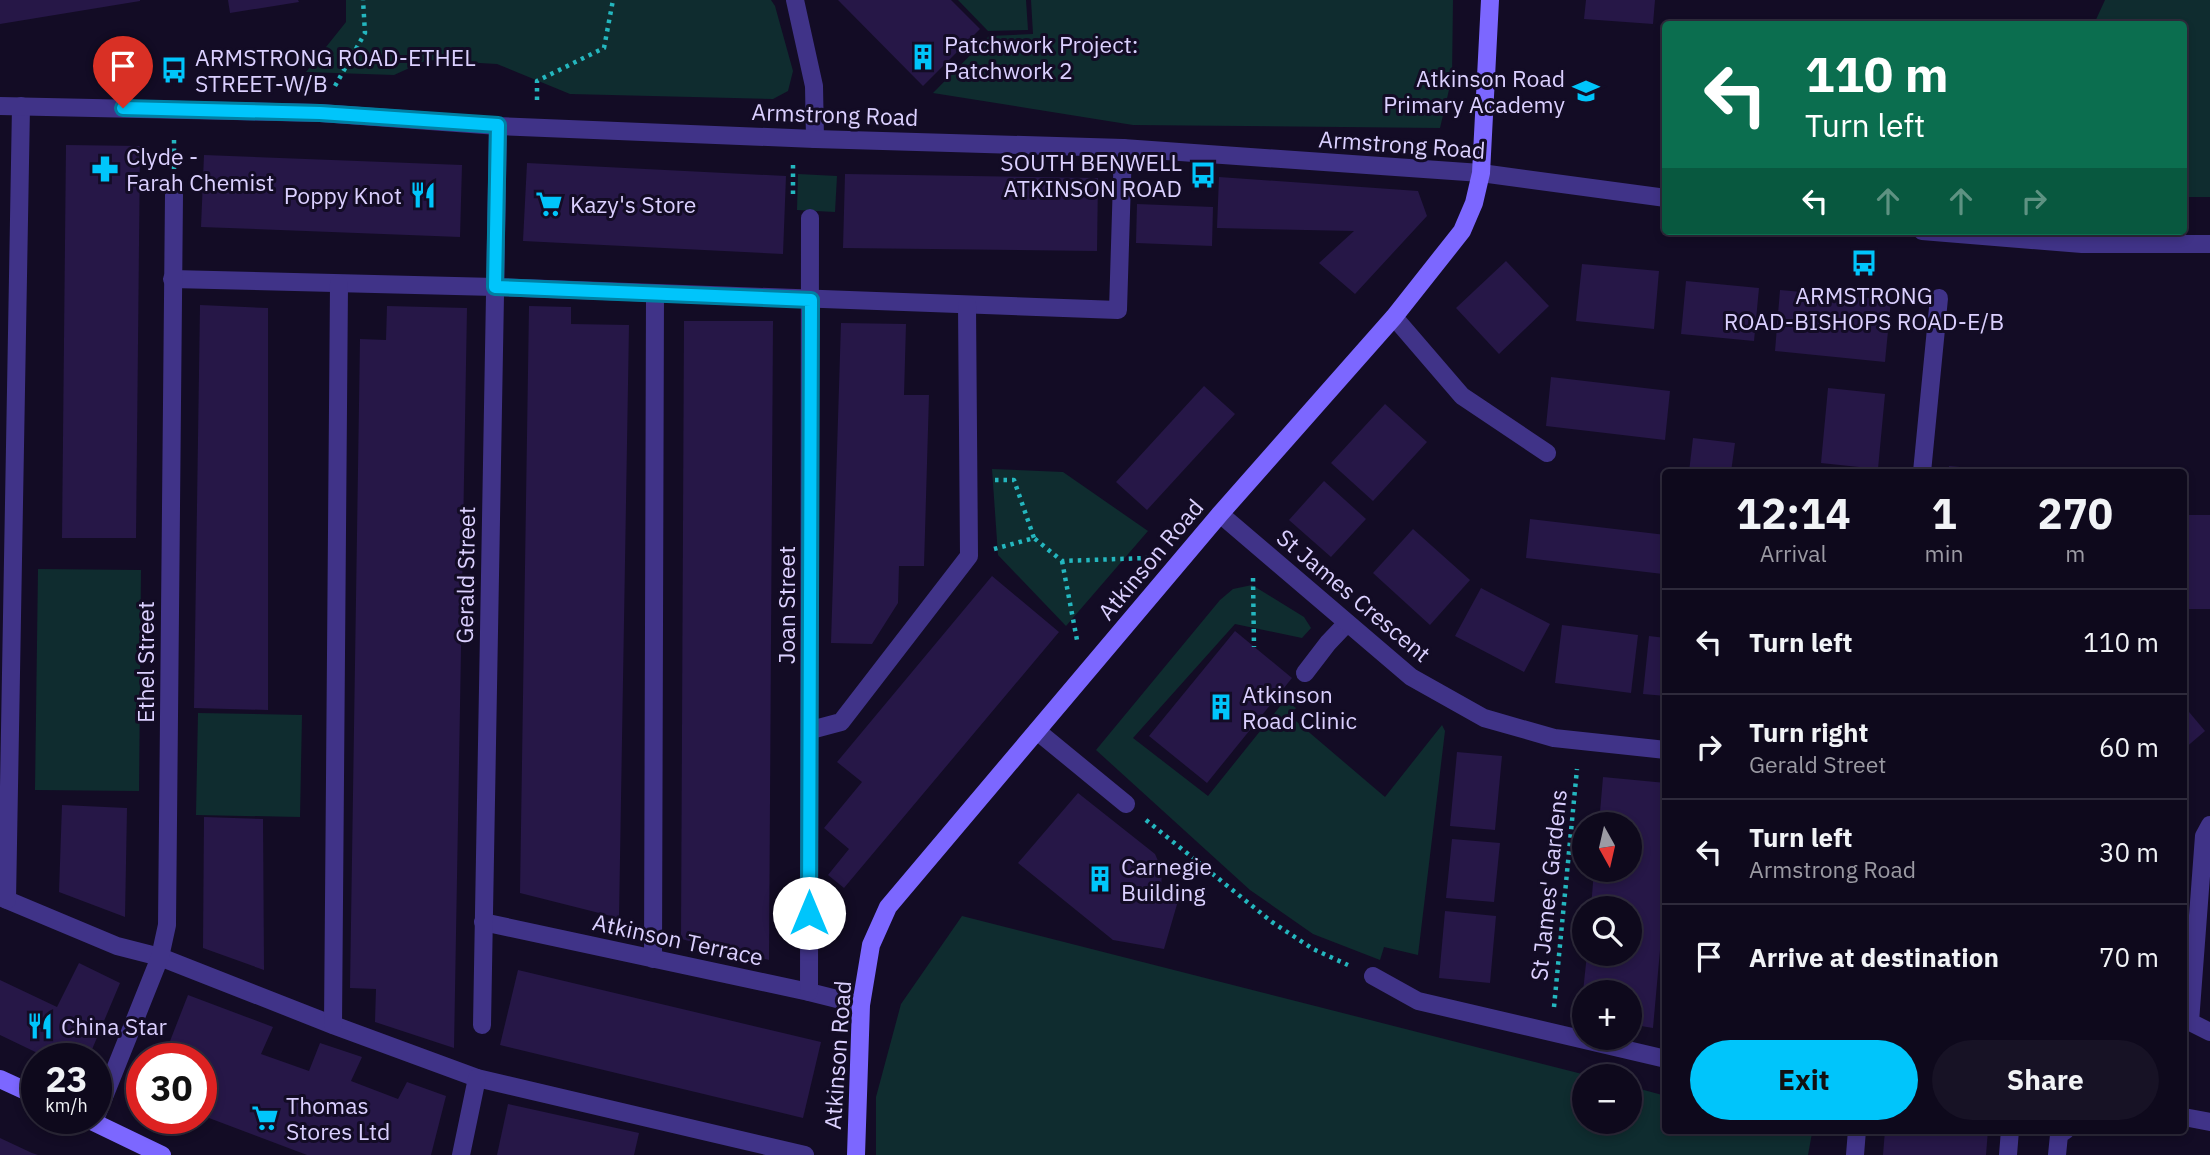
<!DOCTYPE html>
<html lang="en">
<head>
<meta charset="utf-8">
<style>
  body { margin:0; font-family:"IBM Plex Sans",sans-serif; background:#171225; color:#f1f3f6; height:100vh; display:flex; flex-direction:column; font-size:26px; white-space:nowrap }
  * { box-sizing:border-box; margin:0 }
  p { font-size:23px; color:#9b9aa3 }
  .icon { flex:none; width:38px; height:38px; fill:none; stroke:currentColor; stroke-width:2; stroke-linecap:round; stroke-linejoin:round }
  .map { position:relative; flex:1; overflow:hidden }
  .details { position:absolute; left:1662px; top:469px; width:525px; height:665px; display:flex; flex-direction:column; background:#0e091c; border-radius:7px; box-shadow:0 4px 10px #0003,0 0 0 2px #2e2a3b }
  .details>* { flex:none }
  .guide { position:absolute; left:1662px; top:21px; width:525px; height:214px; border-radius:7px; box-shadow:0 4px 10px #0003,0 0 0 2px #2e2a3b; background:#0b6e4f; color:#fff; overflow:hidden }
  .needle { width:46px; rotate:172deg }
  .controls { position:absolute; left:1572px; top:812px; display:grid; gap:14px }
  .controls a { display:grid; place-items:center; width:70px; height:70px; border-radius:50%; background:#0e091c; box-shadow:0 4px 10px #0003,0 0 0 2px #2e2a3b; font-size:35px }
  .speed { position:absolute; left:21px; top:1043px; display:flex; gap:14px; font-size:35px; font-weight:700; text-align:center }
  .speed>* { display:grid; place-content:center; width:91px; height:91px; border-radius:50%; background:#0e091c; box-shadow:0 4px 10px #0003,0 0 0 2px #2e2a3b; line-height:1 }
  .speed small { font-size:18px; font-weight:400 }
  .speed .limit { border:10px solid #d22; background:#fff; color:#111 }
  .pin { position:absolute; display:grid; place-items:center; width:60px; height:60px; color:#fff; margin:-72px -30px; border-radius:50% 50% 50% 0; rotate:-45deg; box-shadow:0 0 7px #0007 }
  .pin .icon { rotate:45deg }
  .me { position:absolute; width:77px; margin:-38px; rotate:0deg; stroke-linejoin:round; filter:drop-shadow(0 0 5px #0008) }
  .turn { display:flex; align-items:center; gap:24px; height:147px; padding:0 28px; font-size:32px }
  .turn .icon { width:91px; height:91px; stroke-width:2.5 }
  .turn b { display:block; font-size:49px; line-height:60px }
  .lanes { display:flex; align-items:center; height:66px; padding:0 28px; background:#0003; justify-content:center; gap:35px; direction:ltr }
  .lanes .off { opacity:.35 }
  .eta { display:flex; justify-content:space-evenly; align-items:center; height:119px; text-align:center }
  .eta b { font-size:42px; font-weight:800; line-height:49px }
  .primary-button { display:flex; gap:14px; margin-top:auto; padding:14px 28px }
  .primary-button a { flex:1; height:80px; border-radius:42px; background:#00c5fb; color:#111; font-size:28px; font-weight:800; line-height:80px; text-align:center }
  .primary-button a+a { background:#171225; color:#f1f3f6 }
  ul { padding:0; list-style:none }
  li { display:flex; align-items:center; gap:21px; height:105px; padding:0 28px; border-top:2px solid #2e2a3b }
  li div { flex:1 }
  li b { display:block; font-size:26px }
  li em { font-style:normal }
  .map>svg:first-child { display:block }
</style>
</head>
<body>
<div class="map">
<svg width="2210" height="1155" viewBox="0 0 2210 1155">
  <rect width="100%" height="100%" fill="#130c25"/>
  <g fill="#0f2c2f">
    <polygon points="346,0 771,0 775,6 793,71 788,91 773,99 570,94 497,64 427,60 394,75 306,72 346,22"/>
    <polygon points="958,0 1026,0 1028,30 988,31"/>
    <polygon points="1031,0 1453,0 1452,77 1440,128 1133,125 933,93 989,36 1033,34"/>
    <polygon points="2105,0 2210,0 2210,197 2184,197 2184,24 2094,24"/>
    <polygon points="798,174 837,176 835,212 797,210"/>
    <polygon points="992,469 1063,472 1148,531 1066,626 998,555"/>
    <polygon points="38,569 141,570 139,791 35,790"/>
    <polygon points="1252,585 1304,617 1311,628 1302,638 1235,624 1133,738 1208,796 1285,700 1296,708 1290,716 1385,797 1442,725 1445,731 1418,955 1384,947 1380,960 1313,934 1250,890 1096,750 1220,600 1233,589"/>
    <polygon points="198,713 302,715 300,817 196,815"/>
    <polygon points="962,916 1590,1076 1584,1076 1584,1122 1629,1122 1629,1086 1666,1096 1666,1130 1802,1131 1812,1133 1808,1155 876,1155 876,1097 901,1004"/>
  </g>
  <g fill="#261747">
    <polygon points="0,0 140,0 140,1 0,24"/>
    <polygon points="228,0 298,0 299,2 230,13"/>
    <polygon points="838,0 951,0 980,29 923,86"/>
    <polygon points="1586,0 1655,0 1653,24 1584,19"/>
    <polygon points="66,145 140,146 136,538 62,538"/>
    <polygon points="204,155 462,165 460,237 201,227"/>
    <polygon points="527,163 786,176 783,254 523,241"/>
    <polygon points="845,174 1098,178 1097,251 843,248"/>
    <polygon points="1219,177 1418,191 1427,216 1355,294 1319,263 1354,231 1217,228"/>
    <polygon points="1137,204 1213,207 1212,246 1136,243"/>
    <polygon points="1506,261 1549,306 1499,354 1456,308"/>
    <polygon points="1582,264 1659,271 1654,329 1576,321"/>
    <polygon points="1686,281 1759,288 1754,341 1681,334"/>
    <polygon points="1780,290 1891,300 1885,362 1775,351"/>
    <polygon points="200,305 268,308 268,710 194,708"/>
    <polygon points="387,306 467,308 454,1048 375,1022 376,989 350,988 360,339 386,340"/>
    <polygon points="529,306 571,307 571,324 629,325 619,918 520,893"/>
    <polygon points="684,321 773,321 769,960 681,939"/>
    <polygon points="841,323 906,324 904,395 929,395 924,566 899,566 898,603 872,644 831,643"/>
    <polygon points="1551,377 1670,391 1665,440 1546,426"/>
    <polygon points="1204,386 1235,414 1147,510 1116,482"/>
    <polygon points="1828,388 1885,394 1878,469 1821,463"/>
    <polygon points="1385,404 1427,442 1373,501 1331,463"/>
    <polygon points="1693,438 1735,443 1731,472 1689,472"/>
    <polygon points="1949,466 2004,471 2004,472 1949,472"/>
    <polygon points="1324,481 1366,519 1331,557 1289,520"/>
    <rect x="2184" y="515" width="26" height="94"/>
    <polygon points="1530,519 1666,535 1663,574 1526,558"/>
    <polygon points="1413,529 1470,580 1430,625 1373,573"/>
    <polygon points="992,576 1059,632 844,888 828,875 849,849 824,828 862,782 837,762"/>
    <polygon points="1481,588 1550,624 1524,672 1455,636"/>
    <polygon points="1562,625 1638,635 1631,693 1555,683"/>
    <polygon points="1235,631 1292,678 1207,783 1149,736"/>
    <polygon points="1649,636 1666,638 1666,696 1643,694"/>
    <polygon points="2184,706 2205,731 2184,749"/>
    <polygon points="1457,752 1502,756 1495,830 1450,826"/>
    <polygon points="1603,777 1666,783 1666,884 1653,1028 1629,1024 1629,992 1583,992 1587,954 1629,954 1629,908 1591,908 1594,870 1629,870 1629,824 1599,824"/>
    <polygon points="1078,793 1155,854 1162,870 1161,889 1180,894 1164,949 1113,940 1018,863"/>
    <polygon points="62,805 127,808 125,917 59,892"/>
    <polygon points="204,817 263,819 264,970 203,948"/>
    <polygon points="1452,839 1500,843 1494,902 1446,898"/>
    <polygon points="1445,911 1496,916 1490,983 1439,978"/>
    <polygon points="79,963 120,983 88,1059 50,1059 0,1035 0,980 57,1007"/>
    <polygon points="518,970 821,1042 803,1118 500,1045"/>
    <polygon points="188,995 273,1027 261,1054 309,1071 320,1043 362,1057 351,1081 398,1099 407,1082 446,1096 431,1155 307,1155 201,1115 201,1059 163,1059"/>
    <polygon points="508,1104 639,1133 634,1155 497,1155"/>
    <polygon points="1885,1130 1988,1130 1986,1155 1883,1155"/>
    <polygon points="0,1138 32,1153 38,1155 0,1155"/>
  </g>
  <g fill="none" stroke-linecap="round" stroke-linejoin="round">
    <g stroke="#24b7bf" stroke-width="4.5" stroke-dasharray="3.5 5" stroke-linecap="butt">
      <polyline points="335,86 365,33 363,0"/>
      <polyline points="537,100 537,81 604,48 613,0"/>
      <polyline points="793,165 793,199"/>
      <polyline points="174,169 174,136"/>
      <polyline points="995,480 1014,480 1034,538"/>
      <polyline points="994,549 1034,538 1062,561 1147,558"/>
      <polyline points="1062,561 1077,640"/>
      <polyline points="1253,578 1254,647"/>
      <polyline points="1146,820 1272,922 1313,949 1348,965"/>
      <polyline points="1554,1007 1577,769"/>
    </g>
    <g stroke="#403388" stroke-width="18">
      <polyline points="172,279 495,287 1118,310 1123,148"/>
      <polyline points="1305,673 1328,643 1347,623"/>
      <polyline points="811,730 841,722 969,556 967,305"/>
      <polyline points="0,897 117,946 160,957 333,1025 477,1078 805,1155"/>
      <polyline points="7,900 21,106"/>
      <polyline points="653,959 655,294"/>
      <polyline points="333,1025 339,284"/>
      <polyline points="461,1155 477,1078"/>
      <polyline points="2008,1155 2010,1130"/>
    </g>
    <g stroke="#403388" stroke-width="18">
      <polyline points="795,0 814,86 815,139"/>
      <polyline points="1394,317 1462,396 1547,453"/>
      <polyline points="1922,472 1939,298"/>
      <polyline points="1220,514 1411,677 1484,718 1554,738 1666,750"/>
      <polyline points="1037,731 1126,804"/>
      <polyline points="2210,825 2204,836 2190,1022 2210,1032"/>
      <polyline points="483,922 809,992 861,1005"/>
      <polyline points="1373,976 1418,1001 1666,1059"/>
      <polyline points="809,992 810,218"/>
      <polyline points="482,1025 498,126"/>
      <polyline points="96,1117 160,957 167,925 174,195"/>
      <polyline points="2184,1117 2210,1122"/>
      <polyline points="1855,1155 1857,1130"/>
      <polyline points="2057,1155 2059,1135 2066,1130"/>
    </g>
    <g stroke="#403388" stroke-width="18">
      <polyline points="0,106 320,113 498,126 815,139 1123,148 1481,173 1666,198"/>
      <polyline points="1922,231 2082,244 2210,244"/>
    </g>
    <g stroke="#7c67ff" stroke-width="18">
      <polyline points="0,1079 37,1096"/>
      <polyline points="85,1118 162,1155"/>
      <polyline points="856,1155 861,1005 871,945 888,907 1220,514 1394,317 1462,231 1474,203 1481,173 1490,0"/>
    </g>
  </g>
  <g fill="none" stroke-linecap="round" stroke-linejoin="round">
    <g stroke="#0080a3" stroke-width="18">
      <polyline id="route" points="123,108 320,113 498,125 495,287 811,300 809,913"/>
    </g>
    <use href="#route" stroke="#00c5fb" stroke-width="12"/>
  </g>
  <defs>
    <g id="building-bare" transform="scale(2.1)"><path d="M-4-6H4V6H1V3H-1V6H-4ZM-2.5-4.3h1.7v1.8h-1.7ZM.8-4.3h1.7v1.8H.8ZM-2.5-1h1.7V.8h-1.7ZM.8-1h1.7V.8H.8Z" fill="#00c5fb" stroke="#130c25" stroke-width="2.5" paint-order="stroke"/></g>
    <g id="bus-bare" transform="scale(2.1)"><path d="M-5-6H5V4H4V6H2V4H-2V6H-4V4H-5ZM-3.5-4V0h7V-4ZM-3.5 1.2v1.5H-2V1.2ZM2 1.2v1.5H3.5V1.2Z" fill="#00c5fb" stroke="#130c25" stroke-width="2.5" paint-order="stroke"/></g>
    <g id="school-bare" transform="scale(2.1)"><path d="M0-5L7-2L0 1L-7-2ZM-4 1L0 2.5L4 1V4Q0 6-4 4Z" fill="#00c5fb" stroke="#130c25" stroke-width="2.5" paint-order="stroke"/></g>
    <g id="pharmacy-bare" transform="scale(2.1)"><path d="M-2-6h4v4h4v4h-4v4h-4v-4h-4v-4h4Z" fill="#00c5fb" stroke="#130c25" stroke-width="2.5" paint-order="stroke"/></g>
    <g id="restaurant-bare" transform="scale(2.1)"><path d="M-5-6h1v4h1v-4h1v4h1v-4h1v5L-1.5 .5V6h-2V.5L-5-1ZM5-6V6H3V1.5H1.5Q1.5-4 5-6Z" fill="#00c5fb" stroke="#130c25" stroke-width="2.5" paint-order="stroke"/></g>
    <g id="supermarket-bare" transform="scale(2.1)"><path d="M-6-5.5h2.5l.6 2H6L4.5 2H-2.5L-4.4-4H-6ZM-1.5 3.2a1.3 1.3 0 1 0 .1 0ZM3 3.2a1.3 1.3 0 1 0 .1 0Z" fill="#00c5fb" stroke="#130c25" stroke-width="2.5" paint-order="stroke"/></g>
  </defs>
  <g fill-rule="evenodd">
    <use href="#building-bare" x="923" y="57"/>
    <use href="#bus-bare" x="174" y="70"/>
    <use href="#school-bare" x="1586" y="91"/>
    <use href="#pharmacy-bare" x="105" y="169"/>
    <use href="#bus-bare" x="1203" y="175"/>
    <use href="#restaurant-bare" x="423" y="195"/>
    <use href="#supermarket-bare" x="549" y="204"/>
    <use href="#bus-bare" x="1864" y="263"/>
    <use href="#building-bare" x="1221" y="707"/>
    <use href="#building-bare" x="1100" y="879"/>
    <use href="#restaurant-bare" x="40" y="1026"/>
    <use href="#supermarket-bare" x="265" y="1118"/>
  </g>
  <g text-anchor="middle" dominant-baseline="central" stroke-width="6" stroke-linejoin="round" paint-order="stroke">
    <g font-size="23" fill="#dbd0ff" stroke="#130c25" text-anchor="start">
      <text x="944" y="44">Patchwork Project:<tspan x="944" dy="26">Patchwork 2</tspan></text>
      <text x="195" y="57">ARMSTRONG ROAD-ETHEL<tspan x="195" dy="26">STREET-W/B</tspan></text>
      <text x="1565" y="78" text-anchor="end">Atkinson Road<tspan x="1565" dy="26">Primary Academy</tspan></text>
      <text x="126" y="156">Clyde -<tspan x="126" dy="26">Farah Chemist</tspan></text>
      <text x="1182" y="162" text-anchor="end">SOUTH BENWELL<tspan x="1182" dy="26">ATKINSON ROAD</tspan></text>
      <text x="402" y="195" text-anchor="end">Poppy Knot</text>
      <text x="570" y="204">Kazy's Store</text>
      <text x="1864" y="295" text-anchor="middle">ARMSTRONG<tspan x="1864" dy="26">ROAD-BISHOPS ROAD-E/B</tspan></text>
      <text x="1242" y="694">Atkinson<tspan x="1242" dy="26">Road Clinic</tspan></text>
      <text x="1121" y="866">Carnegie<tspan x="1121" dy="26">Building</tspan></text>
      <text x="61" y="1026">China Star</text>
      <text x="286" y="1105">Thomas<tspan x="286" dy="26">Stores Ltd</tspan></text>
    </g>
    <g font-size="23" fill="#dbd0ff" stroke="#130c25">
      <text transform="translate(835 114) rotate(2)">Armstrong Road</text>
      <text transform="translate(1402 144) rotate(4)">Armstrong Road</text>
      <text transform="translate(1150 559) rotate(-50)">Atkinson Road</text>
      <text transform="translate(465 575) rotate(-89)">Gerald Street</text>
      <text transform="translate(1354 595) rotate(40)">St James Crescent</text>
      <text transform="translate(786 605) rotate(-90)">Joan Street</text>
      <text transform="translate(145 662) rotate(-90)">Ethel Street</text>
      <text transform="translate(1548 885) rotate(-84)">St James' Gardens</text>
      <text transform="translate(678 939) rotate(12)">Atkinson Terrace</text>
      <text transform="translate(837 1055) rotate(-86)">Atkinson Road</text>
    </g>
  </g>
</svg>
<div class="controls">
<a><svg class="needle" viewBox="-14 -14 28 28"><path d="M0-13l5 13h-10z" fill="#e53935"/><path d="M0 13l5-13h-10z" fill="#9b9aa3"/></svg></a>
<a><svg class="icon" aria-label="search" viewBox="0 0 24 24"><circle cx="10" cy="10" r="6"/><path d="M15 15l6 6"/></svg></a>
<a>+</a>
<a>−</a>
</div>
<div class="speed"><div>23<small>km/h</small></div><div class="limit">30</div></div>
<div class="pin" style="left:123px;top:108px;background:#d93025"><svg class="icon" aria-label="arrive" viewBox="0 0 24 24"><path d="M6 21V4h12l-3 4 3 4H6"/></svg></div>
<svg class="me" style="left:809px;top:913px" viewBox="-20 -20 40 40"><circle r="19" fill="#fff"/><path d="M0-13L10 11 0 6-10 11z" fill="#00c5fb"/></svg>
<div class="guide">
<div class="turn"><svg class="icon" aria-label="left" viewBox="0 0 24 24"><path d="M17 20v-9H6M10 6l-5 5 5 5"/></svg><div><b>110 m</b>Turn left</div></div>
<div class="lanes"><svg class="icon" aria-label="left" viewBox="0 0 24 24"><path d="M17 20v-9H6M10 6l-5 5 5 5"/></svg><svg class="icon off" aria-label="ahead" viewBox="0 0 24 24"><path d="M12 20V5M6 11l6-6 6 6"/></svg><svg class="icon off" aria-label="ahead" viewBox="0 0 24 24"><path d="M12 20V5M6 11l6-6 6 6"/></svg><svg class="icon off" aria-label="right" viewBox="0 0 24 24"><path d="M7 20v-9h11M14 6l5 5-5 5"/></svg></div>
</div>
<section class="details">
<div class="eta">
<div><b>12:14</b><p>Arrival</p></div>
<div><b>1</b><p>min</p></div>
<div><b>270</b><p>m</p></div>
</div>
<ul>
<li><svg class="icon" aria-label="left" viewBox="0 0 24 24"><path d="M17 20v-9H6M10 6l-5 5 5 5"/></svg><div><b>Turn left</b></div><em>110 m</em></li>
<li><svg class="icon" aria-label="right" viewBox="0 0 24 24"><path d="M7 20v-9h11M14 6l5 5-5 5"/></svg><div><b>Turn right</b><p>Gerald Street</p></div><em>60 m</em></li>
<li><svg class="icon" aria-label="left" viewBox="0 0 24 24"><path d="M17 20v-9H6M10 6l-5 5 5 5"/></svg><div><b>Turn left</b><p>Armstrong Road</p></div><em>30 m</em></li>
<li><svg class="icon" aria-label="arrive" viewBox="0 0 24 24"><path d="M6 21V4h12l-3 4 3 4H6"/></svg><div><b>Arrive at destination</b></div><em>70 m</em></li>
</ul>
<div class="primary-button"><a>Exit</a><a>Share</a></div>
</section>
</div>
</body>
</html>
